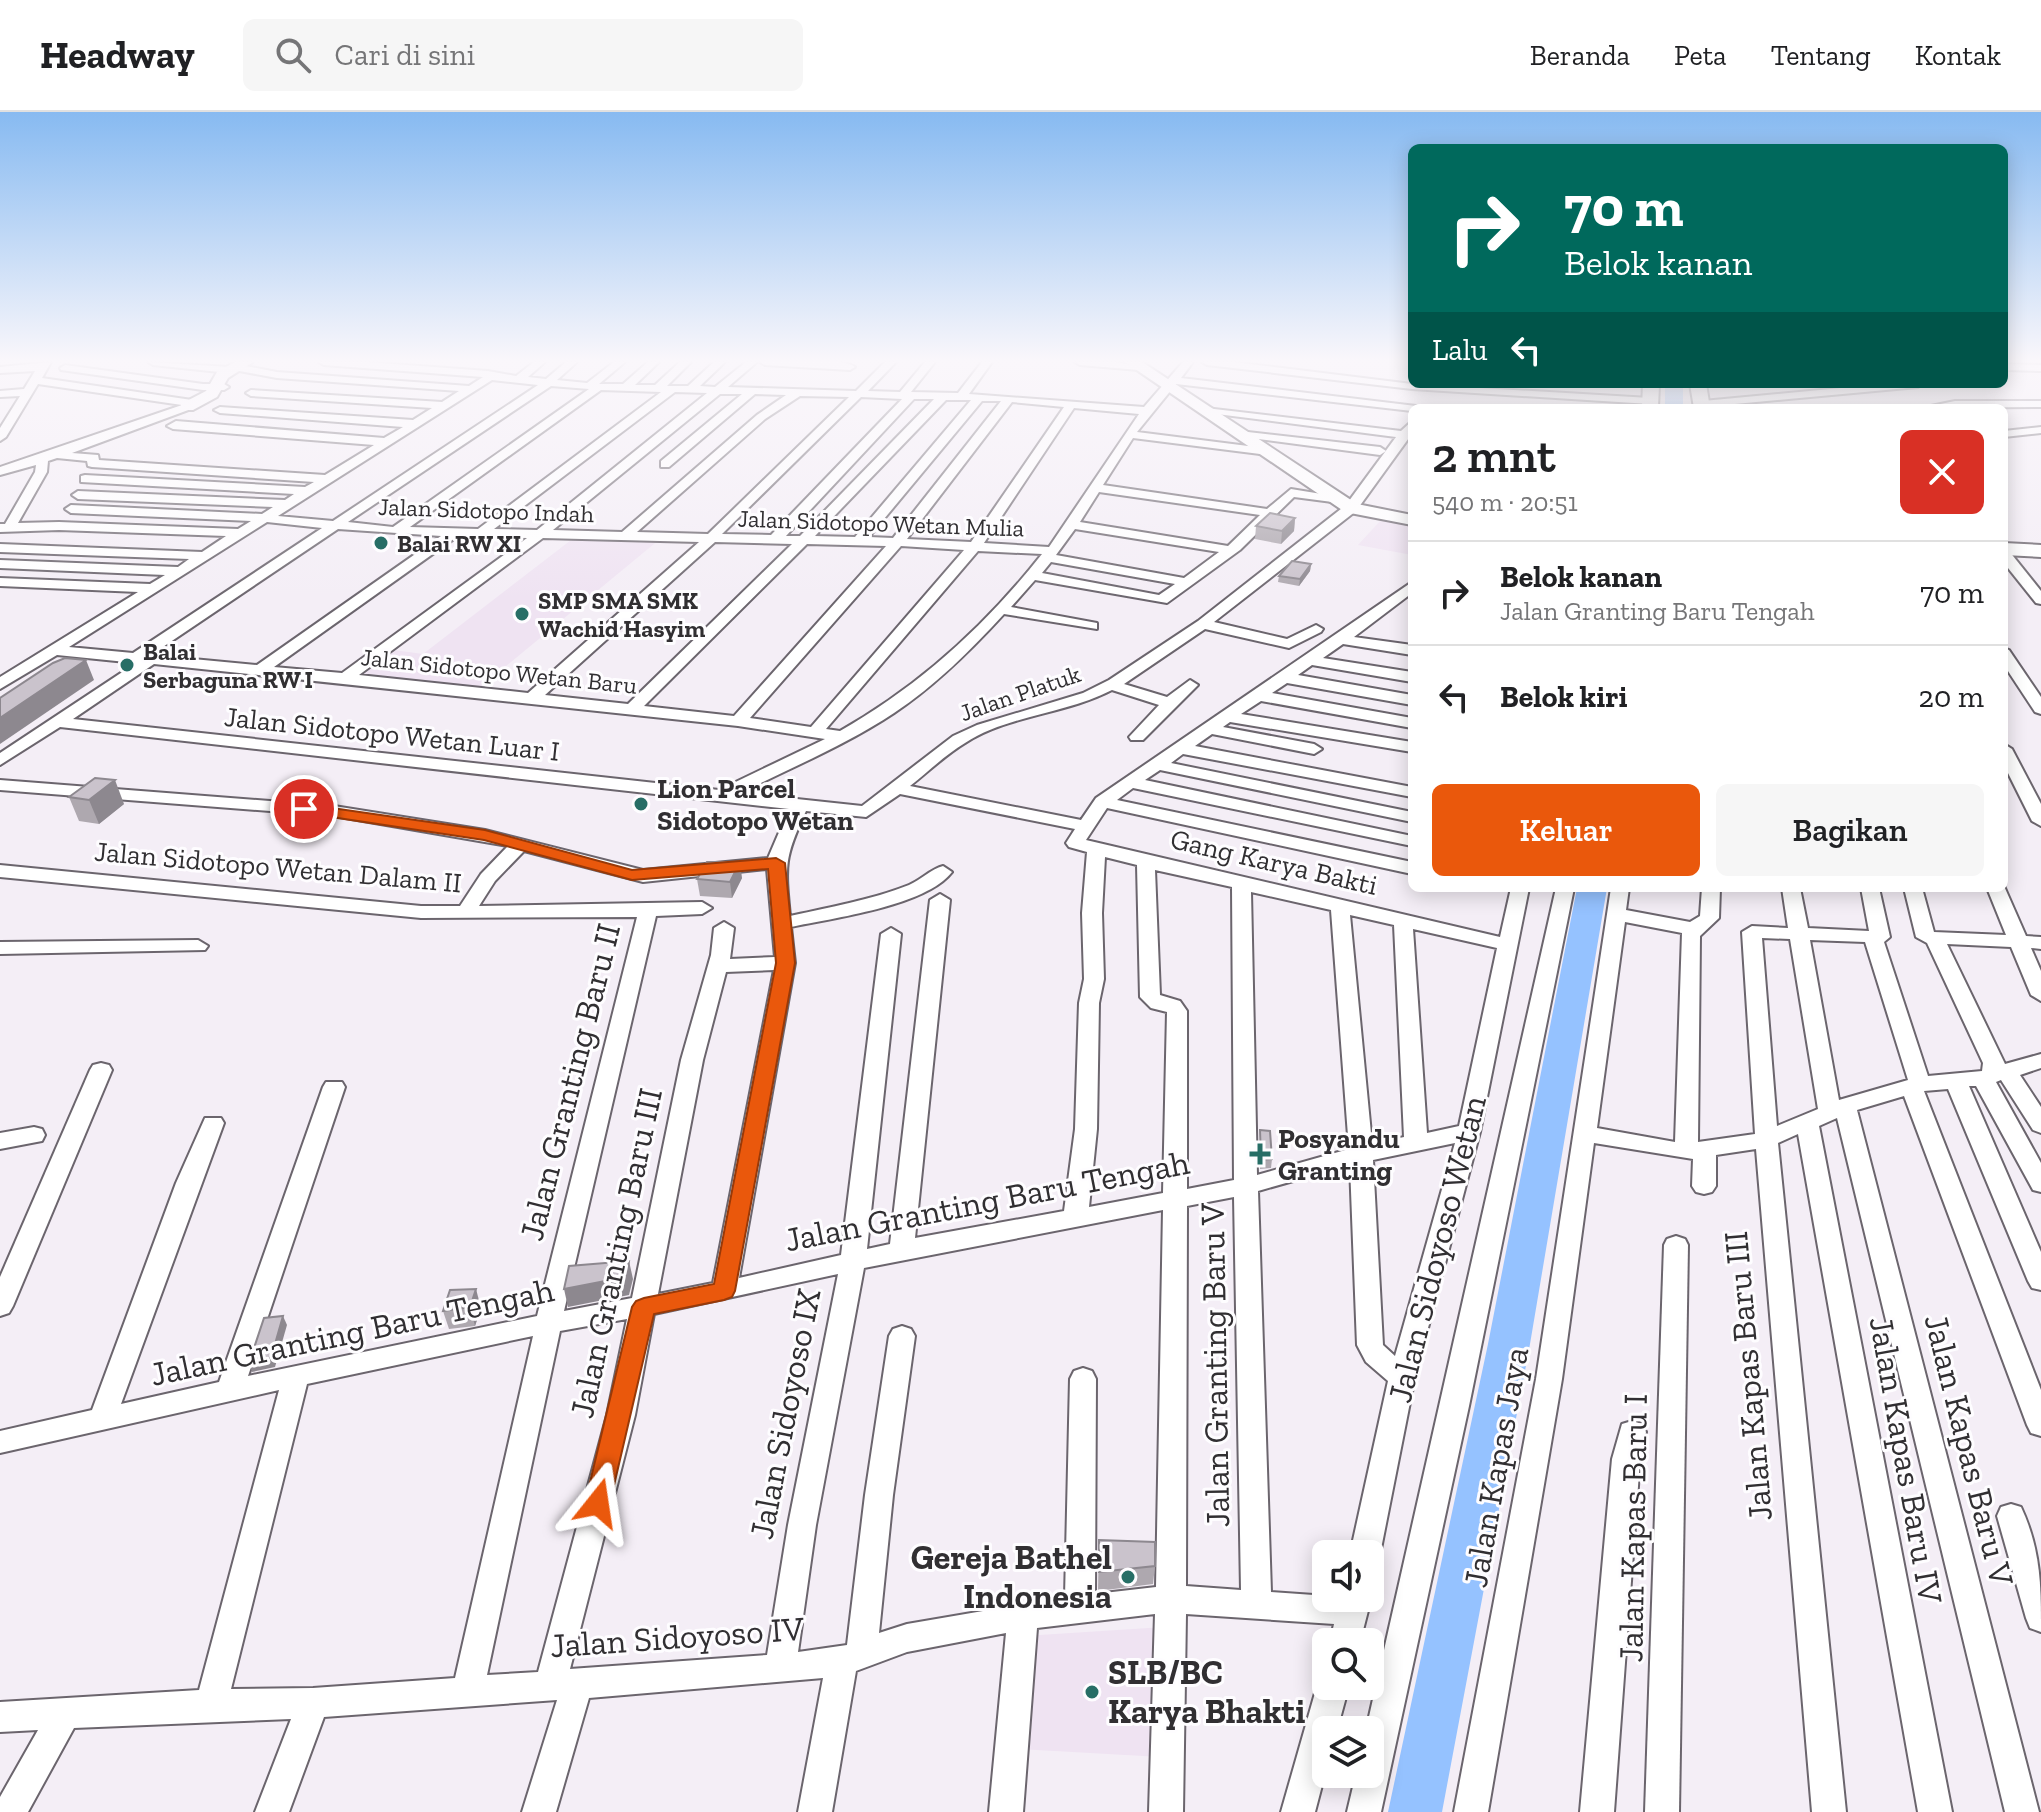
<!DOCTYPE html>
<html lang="id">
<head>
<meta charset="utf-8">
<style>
  body { margin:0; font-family:"Zilla Slab",serif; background:#f6f6f6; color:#202124; height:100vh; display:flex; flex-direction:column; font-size:30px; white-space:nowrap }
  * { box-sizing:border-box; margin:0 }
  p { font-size:26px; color:#757577 }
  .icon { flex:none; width:44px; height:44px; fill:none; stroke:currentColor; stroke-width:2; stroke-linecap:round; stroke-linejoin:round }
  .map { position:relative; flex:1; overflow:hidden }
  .drawer { position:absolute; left:1408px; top:292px; width:600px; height:488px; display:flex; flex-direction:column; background:#fff; border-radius:12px; box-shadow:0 4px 20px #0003 }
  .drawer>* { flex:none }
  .banner { position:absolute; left:1408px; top:32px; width:600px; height:244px; border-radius:12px; box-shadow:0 4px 20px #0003; background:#00695c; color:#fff; overflow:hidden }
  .buttons { position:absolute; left:1312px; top:1428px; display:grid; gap:16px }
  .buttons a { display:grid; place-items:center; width:72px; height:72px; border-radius:12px; background:#fff; box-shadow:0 4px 20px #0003; font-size:40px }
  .pin { position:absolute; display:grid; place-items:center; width:68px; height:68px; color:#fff; margin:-34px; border:4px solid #fff; border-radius:50%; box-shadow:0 2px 8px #0007 }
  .me { position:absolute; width:88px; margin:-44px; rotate:15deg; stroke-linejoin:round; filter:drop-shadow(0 0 6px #0008) }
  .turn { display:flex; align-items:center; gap:28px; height:168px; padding:0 24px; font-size:36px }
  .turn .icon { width:104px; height:104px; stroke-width:2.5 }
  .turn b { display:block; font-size:56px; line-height:68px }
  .then { display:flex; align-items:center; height:76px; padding:0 24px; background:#0003; gap:16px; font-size:30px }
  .round { display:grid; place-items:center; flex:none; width:84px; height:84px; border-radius:12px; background:#f6f6f6 }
  .head { display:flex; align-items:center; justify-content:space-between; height:136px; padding:0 24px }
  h1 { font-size:48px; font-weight:600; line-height:60px }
  .cta { display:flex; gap:16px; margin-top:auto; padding:16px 24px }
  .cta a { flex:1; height:92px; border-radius:12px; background:#ea580c; color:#fff; font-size:32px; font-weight:600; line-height:92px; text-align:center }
  .cta a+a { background:#f6f6f6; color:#202124 }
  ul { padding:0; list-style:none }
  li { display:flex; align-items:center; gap:24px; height:104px; padding:0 24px; border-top:2px solid #e0e0e0 }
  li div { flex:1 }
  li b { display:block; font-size:30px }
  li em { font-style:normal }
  header { display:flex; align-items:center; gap:48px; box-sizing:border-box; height:112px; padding:0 40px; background:#fff; border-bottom:2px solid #e0e0e0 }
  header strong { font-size:38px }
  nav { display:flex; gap:44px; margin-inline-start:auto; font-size:28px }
  .search { width:560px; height:72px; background:#f6f6f6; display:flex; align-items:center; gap:20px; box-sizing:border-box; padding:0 28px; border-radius:12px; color:#757577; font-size:30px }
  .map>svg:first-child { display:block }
</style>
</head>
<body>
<header>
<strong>Headway</strong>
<div class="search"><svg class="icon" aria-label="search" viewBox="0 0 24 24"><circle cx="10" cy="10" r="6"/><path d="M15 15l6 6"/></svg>Cari di sini</div>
<nav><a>Beranda</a><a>Peta</a><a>Tentang</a><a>Kontak</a></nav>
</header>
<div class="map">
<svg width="2041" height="1700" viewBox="0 0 2041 1700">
  <rect width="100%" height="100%" fill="#f4eef6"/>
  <g fill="#efe3f2">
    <polygon points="1382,407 1412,412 1412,443 1358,433"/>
    <polygon points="575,425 660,427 477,578 355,562 386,537 423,542"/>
    <polygon points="1164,1515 1161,1645 1019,1637 1024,1524"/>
  </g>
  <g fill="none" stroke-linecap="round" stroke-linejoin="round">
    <g fill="#95c2ff" fill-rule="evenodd">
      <rect x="1665" y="272" width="18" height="24"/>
      <polygon points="1577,776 1607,776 1530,1232 1442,1700 1388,1700 1488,1232"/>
    </g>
    <g stroke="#6b656d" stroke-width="4">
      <g id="street">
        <path d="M51 250 42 266 192 288 198 291 191 297 72 341 98 343 99 348 325 363 374 333 173 317 167 314 176 309 384 326 403 315 220 301 214 298 220 295 413 308 432 296 251 284 246 281 251 278 442 290 459 279 277 266 234 258 229 261 153 253 148 250 230 255 235 252 277 260 469 274 483 265 324 253 319 250H366L488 259 516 264 534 250H545L528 265 546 267 566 250H577L557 268 587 271 614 250H625L599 272H623L648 250H659L635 273H655L680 250H691L667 274H688L714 250H725L700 274 715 275 746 250H757L728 275 856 279 885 250H896L868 279 900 280 925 250H935L911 280 958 281 982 250H992L969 282 1144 295 1183 250H1193L1181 266 1416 294 1418 296H1412V299L1176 272 1137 320 1264 336 1270 340 1268 343 1133 326 1103 373 1267 397 1291 377 1340 385V391L1294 385 1240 438 1167 491 1035 468 1011 495 1097 511V517L1004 502C971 538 935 574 894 601 846 633 792 655 741 681L862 694 953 624 977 613 1083 581 1109 568 1198 509 1346 393 1396 325 1201 300 1195 297 1197 295 1401 319 1412 309 1411 323 1356 399 1214 510 1287 527 1316 513 1323 517 1321 520 1289 536 1205 517 1124 572 1167 585 1190 568 1198 573 1143 628H1131L1129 625 1159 593 1112 578C1066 602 1008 603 965 631 945 643 928 660 910 674L1081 708 1096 686 1412 470V481L1354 525 1412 533V543L1343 532 1323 546 1412 560V570L1312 553 1298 563 1412 583V593L1287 571 1272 581 1412 606V616L1261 589 1241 602 1412 630V640L1230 610 1223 615 1314 632 1322 637 1314 642 1212 622 1195 634 1412 675V685L1183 642 1171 651 1412 700V710L1160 658 1145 668 1412 724V734L1133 676 1117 688 1412 750V762L1107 696 1086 728 1500 825 1511 776H1529L1480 1020 1415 1265 1380 1442 1375 1451 1370 1453V1442H1350L1388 1269 1366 1250 1357 1233 1350 1053 1258 1079 1271 1480 1371 1487 1360 1530H1330L1334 1512 1186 1502 1183 1700H1149L1155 1502 1037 1516 1023 1700H989L1006 1521 907 1540 856 1559 832 1700H798L823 1566 589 1586 556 1700H522L557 1588 324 1605 289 1700H255L291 1607 74 1616 28 1700H0V1685L38 1618 0 1620V1590L199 1578 279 1278 0 1341V1319L92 1298 176 1071 205 1006H221L224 1011 121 1292 219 1270 323 975 326 970H342L345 975 248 1264 537 1204 637 805 421 806 0 765V753L421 794H460L481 762 508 734 334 704 0 678V668L334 694 485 718 643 758 768 746 789 697 60 615 0 653V641L136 551 57 543 0 577V565L138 480 0 474V466L150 472 165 463 0 456V448L178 455 189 447 0 440V432L202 440 226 424 59 418 0 420V412H5L35 360 36 353 0 363V355L182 293 38 272 6 325 0 329V316L20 284 0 285V279L24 277 35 259 0 261V255ZM492 268 538 273 333 409 278 404ZM551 274 589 277 393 415 348 410ZM601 278 661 280 478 417 410 415ZM675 280 707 281 537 418 494 417ZM720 282H742L661 349V355H669L755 282 786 283 757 303 622 420 553 418ZM800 284 849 285 708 422 637 420 765 307ZM861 285 902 287 771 423 722 422ZM914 287H934L800 424H786ZM946 288H971L855 425 815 424ZM982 289H1001L893 426 869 425ZM1012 290 1064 295 971 430 907 427ZM1074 296 1139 302 1049 435 984 431ZM57 346 87 349 88 354 92 355 314 370 305 375 85 363 81 364V370L294 382 285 388 78 379 72 383 78 387 273 395 262 402 71 393 65 397 71 401 251 409 238 417 59 410 18 411 47 360 48 349ZM1099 380 1260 403 1228 434 1080 410ZM267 410 322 416 133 541 69 535ZM338 417 441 424 257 553 151 543ZM1075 417 1219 440 1184 466 1056 443ZM458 424 527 426 342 561 274 555ZM543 426 699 430 528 581 359 563ZM715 430 792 432 628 592 545 583ZM807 432 886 434 734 604 644 594ZM901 434 964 438 811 615 750 606ZM978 439 1042 442C987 512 918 575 840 619L826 617ZM1051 450 1175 472 1159 483 1042 461ZM154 552 738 614 825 627 719 678 73 607ZM900 682 1075 717 1066 731 1069 735 1087 740 1082 801 1084 867 1079 891 1075 1017 1064 1099 915 1126 950 788 940 782 930 788 890 1132 867 1137 901 822 891 816 881 822 841 1143 739 1166 795 851 791 815C833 806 926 794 952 760L943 754C931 757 921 768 909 773 871 788 830 795 790 804 785 753 784 746 806 699L866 705ZM524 739 643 770 767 757 775 845 730 847 734 816 724 810 714 816 711 843 681 948 632 1186 564 1199 656 804 702 802 712 796 702 790 479 794 495 769ZM1105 745 1137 753 1140 885 1151 896 1167 900 1163 1081 1089 1095 1097 1017 1099 891 1104 867 1102 801ZM1155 758 1232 775 1234 1068 1187 1077V899L1180 889 1160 883ZM1251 780 1331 798 1349 1037 1257 1063ZM1350 803 1394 813 1404 1025 1372 1032ZM1413 817 1497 836 1459 1014 1427 1021ZM774 858 713 1171 658 1182 703 948 726 860ZM1455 1031 1395 1244 1383 1233 1373 1048ZM1234 1085 1241 1478 1186 1474 1187 1094ZM1163 1098 1156 1475 1095 1482 1096 1267 1092 1259 1083 1256 1074 1259 1070 1267 1065 1485 907 1512 879 1521 893 1383 915 1224 911 1217 902 1214 893 1217 889 1224 865 1383 847 1533 798 1540 816 1413 864 1156ZM838 1162 788 1413 767 1543 570 1557 635 1303 654 1202ZM627 1207 607 1303 538 1560 487 1563 560 1219ZM533 1224 455 1566 313 1576 231 1577 307 1272Z"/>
        <path d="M760 250C783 250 838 244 855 255L850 258 765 253Z"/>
        <polygon points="1075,250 1116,250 1144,255 1139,258 1080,253"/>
        <polygon points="1202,250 1233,250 1412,272 1650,286 1656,289 1650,292 1412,277 1207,253"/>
        <polygon points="2004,252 2041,253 2041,259 2004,258"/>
        <polygon points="65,253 203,272 224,272 229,275 224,278 203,278 61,258 60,256"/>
        <polygon points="1883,272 1923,272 1918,275 1703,295 1697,292 1703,289"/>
        <polygon points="1955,289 2041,289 2041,295 1921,296"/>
        <polygon points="2041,315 2041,321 2004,325 2004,319"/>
        <polygon points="1239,319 1380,335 1386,339 1380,343 1235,324 1233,322"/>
        <polygon points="2004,438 2009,439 2041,479 2041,492 2036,491 2004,451"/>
        <polygon points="2004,536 2009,538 2041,585 2041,602 2035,600 2004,553"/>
        <polygon points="2004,632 2012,637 2041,692 2041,714 2032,709 2004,653"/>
        <path d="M2004 774 2026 824 2041 825V837L2031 836 2041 859V889L2031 883 2011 835 1947 832 2005 952 2041 942V956L2020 963 2041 995V1021L2033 1018 2001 968 1996 970 2041 1051V1080L2033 1078 1976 974H1969L2041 1140V1178L2032 1176 2028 1169 1948 977 1924 979 2041 1278V1324L2031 1321 2027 1313 1904 984 1857 998 2039 1700H2005L1837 1006 1819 1014 1952 1700H1918L1798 1022 1778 1031 1846 1700H1812L1756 1037 1716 1043V1074L1712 1080 1704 1082 1696 1080 1692 1074 1693 1047 1594 1031 1562 1267 1488 1700H1454L1536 1267 1611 776H1629L1626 798 1690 810 1700 804 1702 776H1720L1719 806 1700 824 1698 1030 1755 1022 1742 820 1752 814 1788 816 1782 776H1800L1808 816 1869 819 1861 776H1879L1890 825 1884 830 1928 964 1982 959 1983 951 1927 831 1916 825 1904 776H1922L1934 820 2006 823 1987 776ZM1625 810 1682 821 1675 1030 1597 1016ZM1762 826 1790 827 1818 997 1777 1014ZM1810 828 1865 830 1908 968 1839 988Z"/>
        <polygon points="1556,776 1574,776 1469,1294 1381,1700 1347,1700 1356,1662 1370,1662 1370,1618 1366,1618"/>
        <polygon points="198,828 208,834 205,838 0,842 0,830"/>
        <polygon points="101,951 109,953 112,958 13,1194 9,1201 0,1204 0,1165 90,958 93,953"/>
        <polygon points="34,1015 42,1017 45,1023 42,1029 0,1037 0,1021"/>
        <polygon points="1676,1124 1685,1127 1688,1133 1679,1700 1645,1700 1664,1133 1667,1127"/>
        <polygon points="1632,1309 1642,1312 1646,1320 1640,1347 1614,1700 1580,1700 1612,1347 1622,1312"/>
        <path d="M2011 1392 2021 1395C2041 1438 2041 1474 2041 1520L2030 1516 2026 1506 1997 1404 2001 1395Z"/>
        <polygon points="1326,1562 1326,1574 1349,1574 1337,1618 1326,1618 1326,1658 1315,1700 1281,1700 1317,1574 1322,1563"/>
      </g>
    </g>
    <g stroke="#6b656d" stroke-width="4">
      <g id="secondary">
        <polygon points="235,250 253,250 228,266 217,285 193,298 181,298 181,292 206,279 217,260"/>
        <polygon points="1125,250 1142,250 1357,392 1412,403 1412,413 1345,400"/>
        <polygon points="1643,272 1659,272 1658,296 1642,296"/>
        <polygon points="1690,272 1706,272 1710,296 1694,296"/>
        <polygon points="2004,431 2041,433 2041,445 2004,443"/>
      </g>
    </g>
    <use href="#street" fill="#fff" fill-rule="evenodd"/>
    <use href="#secondary" fill="#fff" fill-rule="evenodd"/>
  </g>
  <g fill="#aea8af">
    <polygon points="1295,406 1294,419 1281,432 1255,427 1256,414"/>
    <polygon points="1311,452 1310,459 1299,474 1278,470 1279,464"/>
    <polygon points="69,685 124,692 99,712 79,709"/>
    <polygon points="742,766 732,786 700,784 697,767"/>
    <polygon points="1260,1018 1272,1047 1271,1056 1260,1057"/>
    <polygon points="450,1178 481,1196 475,1214 449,1217 443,1199"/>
    <polygon points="1099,1428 1155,1454 1153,1472 1098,1479"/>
  </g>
  <g fill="#8d888f">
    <polygon points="1295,406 1294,419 1281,432 1282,419"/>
    <polygon points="1311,452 1310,459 1299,474 1300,467"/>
    <polygon points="86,548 94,568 0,632 0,606"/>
    <polygon points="115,668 124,692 99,712 89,688"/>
    <polygon points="740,750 742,766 732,786 730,770"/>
    <polygon points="629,1149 633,1167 629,1183 568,1195 564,1177"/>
    <polygon points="476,1177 481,1196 475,1214 470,1195"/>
    <polygon points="283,1204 287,1213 275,1255 252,1260 249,1251"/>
  </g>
  <g fill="#cac3cc" stroke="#8d888f" stroke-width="2">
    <polygon points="1270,401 1295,406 1282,419 1256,414"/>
    <polygon points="1292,449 1311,452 1300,467 1279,464"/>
    <polygon points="65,546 86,548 0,606 0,586 53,551"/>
    <polygon points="95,666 115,668 89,688 69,685"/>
    <polygon points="707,750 740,750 730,770 697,767"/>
    <polygon points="1260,1018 1270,1019 1272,1047 1261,1048"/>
    <polygon points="629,1149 626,1165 564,1177 569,1154"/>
    <polygon points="476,1177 470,1195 443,1199 450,1178"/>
    <polygon points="283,1204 271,1246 249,1251 264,1206"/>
    <polygon points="1099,1428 1155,1430 1155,1454 1099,1460"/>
  </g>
  <linearGradient id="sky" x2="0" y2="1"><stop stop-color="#87baf1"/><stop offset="0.51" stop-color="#faf7fb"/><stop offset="1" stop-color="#faf7fb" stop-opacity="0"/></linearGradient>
  <rect width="2041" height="488" fill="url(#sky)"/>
  <polygon fill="#ea580c" stroke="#983908" stroke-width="2" points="304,692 485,718 632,758 776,746 785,751 795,851 735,1179 732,1185 724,1188 654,1202 608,1399 598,1402 589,1399 585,1391 632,1195 636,1189 644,1186 714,1172 776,851 768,757 632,768 484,728 298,700 296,697"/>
  <g fill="#276e66" stroke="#fefdff" stroke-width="3">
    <circle cx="381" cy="431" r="8"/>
    <circle cx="522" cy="502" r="8"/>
    <circle cx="127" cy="553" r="8"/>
    <circle cx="641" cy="692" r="8"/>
    <path d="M1256 1030h8v8h8v8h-8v8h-8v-8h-8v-8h8z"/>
    <circle cx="1128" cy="1465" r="8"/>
    <circle cx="1092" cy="1580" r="8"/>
  </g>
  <g text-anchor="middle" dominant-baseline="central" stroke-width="6" stroke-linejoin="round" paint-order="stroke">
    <g font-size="24" fill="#312f32" stroke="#fefdff">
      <text transform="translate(486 398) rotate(2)">Jalan Sidotopo Indah</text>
      <text transform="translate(881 411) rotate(2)">Jalan Sidotopo Wetan Mulia</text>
      <text transform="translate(499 559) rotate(6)">Jalan Sidotopo Wetan Baru</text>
      <text transform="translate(1020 581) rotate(-19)">Jalan Platuk</text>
    </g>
    <g font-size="24" font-weight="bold" fill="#312f32" stroke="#fefdff" text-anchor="start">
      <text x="397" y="431">Balai RW XI</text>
      <text x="538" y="488">SMP SMA SMK<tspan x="538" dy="28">Wachid Hasyim</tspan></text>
      <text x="143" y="539">Balai<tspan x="143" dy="28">Serbaguna RW I</tspan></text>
    </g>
    <g font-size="28" fill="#312f32" stroke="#fefdff">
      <text transform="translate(392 622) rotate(6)">Jalan Sidotopo Wetan Luar I</text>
      <text transform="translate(1274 750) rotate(13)">Gang Karya Bakti</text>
      <text transform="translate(278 755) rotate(5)">Jalan Sidotopo Wetan Dalam II</text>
    </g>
    <g font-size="28" font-weight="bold" fill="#312f32" stroke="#fefdff" text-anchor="start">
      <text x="657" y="676">Lion Parcel<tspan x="657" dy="32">Sidotopo Wetan</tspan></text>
      <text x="1278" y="1026">Posyandu<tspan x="1278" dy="32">Granting</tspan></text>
    </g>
    <g font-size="34" fill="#312f32" stroke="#fefdff">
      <text transform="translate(570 970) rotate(-76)">Jalan Granting Baru II</text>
      <text transform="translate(987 1089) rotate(-11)">Jalan Granting Baru Tengah</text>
      <text transform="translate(1437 1137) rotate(-76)">Jalan Sidoyoso Wetan</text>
      <text transform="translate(616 1141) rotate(-78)">Jalan Granting Baru III</text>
      <text transform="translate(352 1220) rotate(-12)">Jalan Granting Baru Tengah</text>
      <text transform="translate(1215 1253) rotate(-91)">Jalan Granting Baru V</text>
      <text transform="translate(1748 1264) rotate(-95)">Jalan Kapas Baru III</text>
      <text transform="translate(785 1302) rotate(-79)">Jalan Sidoyoso IX</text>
      <text transform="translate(1969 1338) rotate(76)">Jalan Kapas Baru V</text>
      <text transform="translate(1906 1348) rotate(80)">Jalan Kapas Baru IV</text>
      <text transform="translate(1496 1355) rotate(-80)">Jalan Kapas Jaya</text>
      <text transform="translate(1633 1416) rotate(-89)">Jalan Kapas Baru I</text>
      <text transform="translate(677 1525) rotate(-4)">Jalan Sidoyoso IV</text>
    </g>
    <g font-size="34" font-weight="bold" fill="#312f32" stroke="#fefdff" text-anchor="end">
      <text x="1112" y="1445">Gereja Bathel<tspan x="1112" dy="39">Indonesia</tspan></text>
      <text x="1108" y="1560" text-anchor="start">SLB/BC<tspan x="1108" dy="39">Karya Bhakti</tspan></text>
    </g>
  </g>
</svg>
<div class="buttons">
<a><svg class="icon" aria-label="sound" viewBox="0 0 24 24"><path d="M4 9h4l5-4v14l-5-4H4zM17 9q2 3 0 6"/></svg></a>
<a><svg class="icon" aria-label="search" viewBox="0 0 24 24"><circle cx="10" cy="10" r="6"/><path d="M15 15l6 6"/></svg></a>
<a><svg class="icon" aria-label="layers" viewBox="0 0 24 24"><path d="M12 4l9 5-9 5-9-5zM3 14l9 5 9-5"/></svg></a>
</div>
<div class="pin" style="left:304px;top:697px;background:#d93025"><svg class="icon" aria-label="arrive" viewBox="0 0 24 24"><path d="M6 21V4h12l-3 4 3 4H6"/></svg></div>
<svg class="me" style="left:598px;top:1391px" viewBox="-20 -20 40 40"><path d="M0-17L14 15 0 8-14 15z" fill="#ea580c" stroke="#fff" stroke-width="4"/></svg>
<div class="banner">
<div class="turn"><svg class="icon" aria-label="right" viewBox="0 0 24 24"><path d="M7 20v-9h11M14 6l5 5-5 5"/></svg><div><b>70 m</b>Belok kanan</div></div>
<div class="then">Lalu<svg class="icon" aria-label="left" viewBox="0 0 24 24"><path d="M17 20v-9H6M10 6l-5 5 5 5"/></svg></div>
</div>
<section class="drawer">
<div class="head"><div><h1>2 mnt</h1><p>540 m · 20:51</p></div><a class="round" style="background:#d93025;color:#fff"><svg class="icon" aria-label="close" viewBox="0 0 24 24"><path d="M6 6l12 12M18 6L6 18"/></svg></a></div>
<ul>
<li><svg class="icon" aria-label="right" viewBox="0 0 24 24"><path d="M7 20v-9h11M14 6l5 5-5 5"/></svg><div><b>Belok kanan</b><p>Jalan Granting Baru Tengah</p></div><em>70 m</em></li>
<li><svg class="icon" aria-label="left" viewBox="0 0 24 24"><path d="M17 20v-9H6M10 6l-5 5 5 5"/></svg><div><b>Belok kiri</b></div><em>20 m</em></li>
</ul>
<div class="cta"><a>Keluar</a><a>Bagikan</a></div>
</section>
</div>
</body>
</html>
